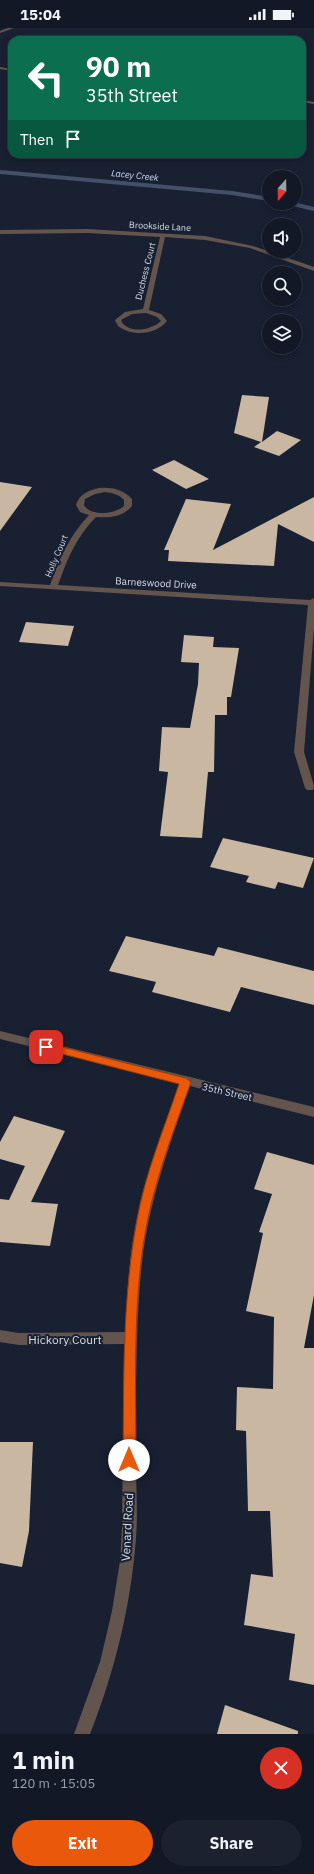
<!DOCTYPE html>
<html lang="en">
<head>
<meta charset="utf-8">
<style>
  body { margin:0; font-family:"IBM Plex Sans",sans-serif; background:#1b212e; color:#f1f3f6; height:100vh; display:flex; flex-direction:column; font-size:15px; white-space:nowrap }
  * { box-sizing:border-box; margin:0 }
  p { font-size:13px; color:#9ca0a7 }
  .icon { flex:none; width:22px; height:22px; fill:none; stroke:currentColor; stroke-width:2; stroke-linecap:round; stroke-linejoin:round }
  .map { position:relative; height:1706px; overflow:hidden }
  .panel { display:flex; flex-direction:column; background:#121826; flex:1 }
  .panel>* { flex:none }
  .banner { position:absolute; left:8px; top:8px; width:298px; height:122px; border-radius:12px; box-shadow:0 2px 6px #0003,0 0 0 1px #313743; background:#0b6e4f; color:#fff; overflow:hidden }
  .needle { width:26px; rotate:200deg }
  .tools { position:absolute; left:262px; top:142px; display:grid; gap:8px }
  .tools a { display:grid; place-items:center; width:40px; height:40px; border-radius:50%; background:#121826; box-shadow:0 2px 6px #0003,0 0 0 1px #313743; font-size:20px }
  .pin { position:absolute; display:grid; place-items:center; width:34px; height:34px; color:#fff; margin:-17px; border-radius:8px; box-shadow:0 2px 6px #0006 }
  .me { position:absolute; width:44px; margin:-22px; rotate:0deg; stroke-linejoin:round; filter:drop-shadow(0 0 3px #0008) }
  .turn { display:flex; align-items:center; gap:14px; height:84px; padding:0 12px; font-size:18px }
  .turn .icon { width:52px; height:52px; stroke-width:2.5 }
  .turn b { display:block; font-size:28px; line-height:34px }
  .then { display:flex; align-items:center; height:38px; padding:0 12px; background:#0003; gap:8px; font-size:15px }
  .round { display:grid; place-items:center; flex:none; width:42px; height:42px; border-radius:21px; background:#1b212e }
  .headline { display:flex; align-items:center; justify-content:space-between; height:68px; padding:0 12px }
  h1 { font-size:24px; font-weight:700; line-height:30px }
  .primary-button { display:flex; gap:8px; margin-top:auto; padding:8px 12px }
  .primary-button a { flex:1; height:46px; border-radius:24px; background:#ea580c; color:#fff; font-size:16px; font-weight:700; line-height:46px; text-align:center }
  .primary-button a+a { background:#1b212e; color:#f1f3f6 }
  .status { display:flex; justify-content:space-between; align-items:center; height:28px; padding:0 20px; background:#121826; direction:ltr }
  .status svg { height:11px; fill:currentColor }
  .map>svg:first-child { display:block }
</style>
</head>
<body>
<div class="status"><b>15:04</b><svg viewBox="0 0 49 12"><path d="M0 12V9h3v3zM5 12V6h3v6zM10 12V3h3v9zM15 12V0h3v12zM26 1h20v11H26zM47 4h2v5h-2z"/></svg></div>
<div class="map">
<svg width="314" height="1706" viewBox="0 0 314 1706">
  <rect width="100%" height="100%" fill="#182032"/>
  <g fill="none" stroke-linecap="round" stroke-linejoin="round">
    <g stroke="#43506a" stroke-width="4">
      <polyline points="0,144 232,165 269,171"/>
      <polyline points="289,175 314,181"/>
    </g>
  </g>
  <g fill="#c9b7a1">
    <polygon points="242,367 269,369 262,414 277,403 301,412 279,428 254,419 261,414 234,405"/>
    <polygon points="174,432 209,451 186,461 152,442"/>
    <polygon points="0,454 32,459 0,503"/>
    <polygon points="314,469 314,514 278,496 274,538 168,533 169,522 164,522 186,471 231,476 213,522"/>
    <polygon points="26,594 74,598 68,618 19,614"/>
    <polygon points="184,607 214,609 213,619 239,620 231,669 227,669 227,687 215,687 214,744 208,744 202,810 160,808 168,744 159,743 162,699 190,700 198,656 199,635 181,634"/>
    <polygon points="223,810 314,830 303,860 278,854 275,861 246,854 249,848 210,839"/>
    <polygon points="126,908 214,928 218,919 314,943 314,977 241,959 230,984 152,964 156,954 109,943"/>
    <polygon points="14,1088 65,1103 31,1174 58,1176 50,1218 0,1214 0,1171 9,1172 25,1138 0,1131 0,1114"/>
    <polygon points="267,1124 314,1137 314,1267 304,1320 314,1320 314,1657 289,1652 295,1606 244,1597 251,1546 273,1549 270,1483 248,1483 246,1403 236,1402 237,1359 273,1361 274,1289 246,1283 263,1205 259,1204 272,1166 254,1161"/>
    <polygon points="0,1414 33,1414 29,1503 22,1539 0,1535"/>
    <polygon points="225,1677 298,1703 298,1706 217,1706"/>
  </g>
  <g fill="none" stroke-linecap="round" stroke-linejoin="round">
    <g fill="#63554e" fill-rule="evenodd">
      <polygon points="8,0 14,0 0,5 0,3"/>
      <polygon points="0,39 12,41 12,43 0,41"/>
      <polygon points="302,72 314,74 314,76 302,74"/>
      <path d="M87 201 205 208 253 218 314 239V243L250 220 205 212 165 209 149 282 161 286 167 293C156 307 132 309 118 298L115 292 125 284 143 281 160 209 87 205 0 206V202ZM146 285 157 289 161 293C152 302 127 307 121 292L132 286Z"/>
      <path d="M99 460C111 459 123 461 132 471V478C123 489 109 490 96 489 77 508 67 531 58 557L310 572 314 570V600L304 724 314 758 313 762H307L305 760 294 724 308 577 0 558V554L50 557C59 531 70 507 89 487L80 484 76 477C80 465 88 463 99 460ZM105 464C113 465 118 466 124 472V478C115 486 91 489 84 477L85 471 95 466Z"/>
      <path d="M0 1003 314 1079V1089L190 1058C170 1115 149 1173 142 1234 135 1301 136 1369 136 1436 136 1461 138 1485 136 1510 131 1577 115 1643 90 1706H74L100 1634 112 1583 120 1533 122 1499 124 1316 19 1317 0 1314V1302L19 1305 125 1304C127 1266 129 1227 137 1189 146 1143 164 1099 180 1055L0 1011Z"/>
    </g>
  </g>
  <path fill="#ea580c" stroke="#983908" d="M46 1015 186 1050 191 1054C175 1099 158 1143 148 1190 132 1267 136 1353 136 1432L134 1436 129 1438 125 1436 123 1432C124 1352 122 1272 137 1192 145 1146 164 1101 179 1056L43 1021 41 1019Z"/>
  <g text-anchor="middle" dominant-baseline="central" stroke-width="4" stroke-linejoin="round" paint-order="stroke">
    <g font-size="9" font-style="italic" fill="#cedefd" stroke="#182032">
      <text transform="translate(135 147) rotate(6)">Lacey Creek</text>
    </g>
    <g font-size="9" fill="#d6dce8" stroke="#182032">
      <text transform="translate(160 198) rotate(3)">Brookside Lane</text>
      <text transform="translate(145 243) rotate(-76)">Duchess Court</text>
      <text transform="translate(56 528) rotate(-67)">Holly Court</text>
    </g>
    <g font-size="10" fill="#d6dce8" stroke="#182032">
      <text transform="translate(156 555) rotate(3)">Barneswood Drive</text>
      <text transform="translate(227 1064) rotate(13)">35th Street</text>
    </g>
    <g font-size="12" fill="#d6dce8" stroke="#182032">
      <text x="65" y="1311">Hickory Court</text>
      <text transform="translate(127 1499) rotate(-87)">Venard Road</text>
    </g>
  </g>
</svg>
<div class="tools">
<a><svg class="needle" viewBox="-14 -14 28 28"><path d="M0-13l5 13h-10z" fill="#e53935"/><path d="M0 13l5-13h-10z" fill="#9ca0a7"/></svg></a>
<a><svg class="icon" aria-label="sound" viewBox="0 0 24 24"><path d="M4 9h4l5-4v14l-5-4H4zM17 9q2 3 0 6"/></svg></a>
<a><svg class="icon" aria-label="search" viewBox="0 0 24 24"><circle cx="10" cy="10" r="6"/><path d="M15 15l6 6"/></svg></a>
<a><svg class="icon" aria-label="layers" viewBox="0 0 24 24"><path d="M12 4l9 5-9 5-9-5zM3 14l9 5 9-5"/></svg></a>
</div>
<div class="pin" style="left:46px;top:1019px;background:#d93025"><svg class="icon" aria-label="arrive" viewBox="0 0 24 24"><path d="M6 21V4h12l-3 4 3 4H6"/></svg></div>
<svg class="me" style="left:129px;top:1432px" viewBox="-20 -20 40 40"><circle r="19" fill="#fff"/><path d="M0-13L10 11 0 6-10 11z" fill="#ea580c"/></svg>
<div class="banner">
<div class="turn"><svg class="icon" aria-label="left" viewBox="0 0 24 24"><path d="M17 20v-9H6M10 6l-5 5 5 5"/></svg><div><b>90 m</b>35th Street</div></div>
<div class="then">Then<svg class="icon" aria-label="arrive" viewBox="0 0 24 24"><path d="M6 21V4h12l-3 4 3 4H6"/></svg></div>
</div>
</div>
<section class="panel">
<div class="headline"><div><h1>1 min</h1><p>120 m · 15:05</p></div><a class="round" style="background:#d93025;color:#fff"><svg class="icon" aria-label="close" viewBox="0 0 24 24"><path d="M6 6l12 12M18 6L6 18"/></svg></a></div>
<div class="primary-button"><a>Exit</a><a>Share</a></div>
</section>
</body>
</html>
